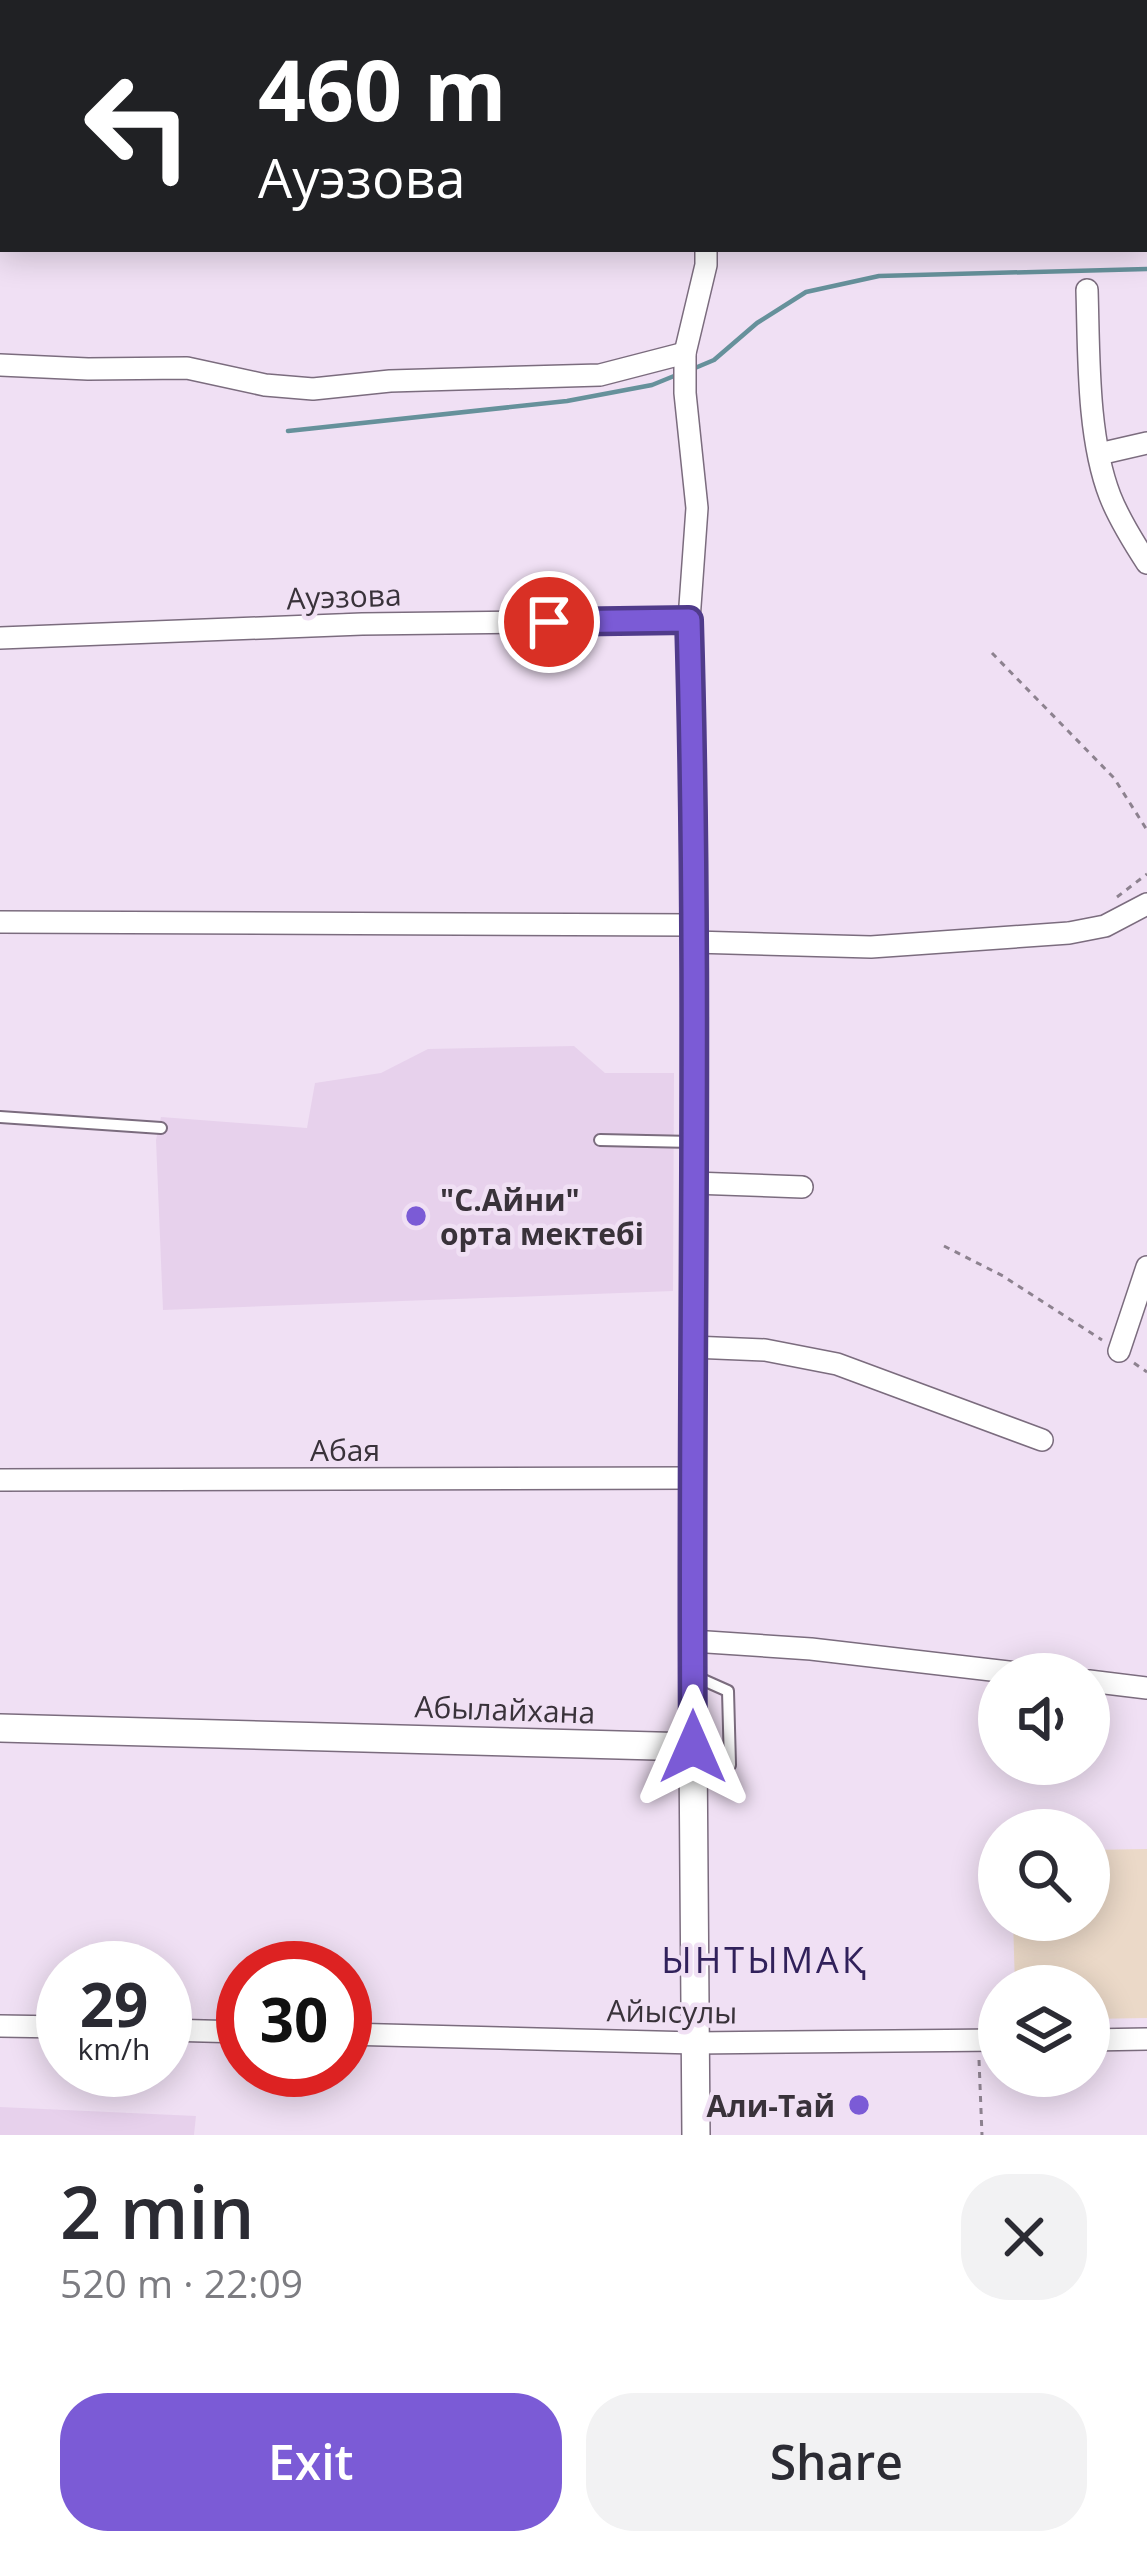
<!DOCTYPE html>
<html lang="en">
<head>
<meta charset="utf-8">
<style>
  body { margin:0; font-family:"Open Sans",sans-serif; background:#f2f2f3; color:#2b2b33; height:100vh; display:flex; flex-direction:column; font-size:45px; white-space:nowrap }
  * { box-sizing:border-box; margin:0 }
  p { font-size:39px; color:#7c7c81 }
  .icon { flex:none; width:66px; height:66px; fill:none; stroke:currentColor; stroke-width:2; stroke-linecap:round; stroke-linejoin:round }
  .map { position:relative; height:2135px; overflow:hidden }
  .side { display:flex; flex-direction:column; background:#fff; flex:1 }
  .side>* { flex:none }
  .hud { position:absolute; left:0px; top:0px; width:1149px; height:252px; box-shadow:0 6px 30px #0003; background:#202124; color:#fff; overflow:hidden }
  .controls { position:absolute; left:978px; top:1653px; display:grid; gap:24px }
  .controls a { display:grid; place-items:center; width:132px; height:132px; border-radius:50%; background:#fff; box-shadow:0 6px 30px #0003; font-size:60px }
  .speed { position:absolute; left:36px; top:1941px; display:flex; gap:24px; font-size:60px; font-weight:700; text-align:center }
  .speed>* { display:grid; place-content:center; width:156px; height:156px; border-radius:50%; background:#fff; box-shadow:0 6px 30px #0003; line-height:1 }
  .speed small { font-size:30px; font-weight:400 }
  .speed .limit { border:18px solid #d22; background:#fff; color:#111 }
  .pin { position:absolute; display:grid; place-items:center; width:102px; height:102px; color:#fff; margin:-51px; border:6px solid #fff; border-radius:50%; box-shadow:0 3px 12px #0007 }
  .me { position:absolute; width:132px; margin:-66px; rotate:0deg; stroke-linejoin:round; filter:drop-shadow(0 0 9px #0008) }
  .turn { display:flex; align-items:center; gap:42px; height:252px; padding:0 60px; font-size:54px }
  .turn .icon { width:156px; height:156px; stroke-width:2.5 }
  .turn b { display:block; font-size:84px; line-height:102px }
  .round { display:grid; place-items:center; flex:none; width:126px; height:126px; border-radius:48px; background:#f2f2f3 }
  .head { display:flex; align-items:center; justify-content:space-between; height:204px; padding:0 60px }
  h1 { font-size:72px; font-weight:600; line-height:90px }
  .primary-button { display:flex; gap:24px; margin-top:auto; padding:24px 60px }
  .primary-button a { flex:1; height:138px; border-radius:48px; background:#7b5bd6; color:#fff; font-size:48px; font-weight:600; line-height:138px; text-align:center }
  .primary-button a+a { background:#f2f2f3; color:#2b2b33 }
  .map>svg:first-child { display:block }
</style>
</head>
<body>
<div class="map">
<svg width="1147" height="2135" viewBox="0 0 1147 2135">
  <rect width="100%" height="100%" fill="#f0e0f4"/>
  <polygon fill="#ebd9c8" points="1147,1849 1147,2018 1089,2019 1089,1986 1015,1986 1013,1920 1089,1920 1089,1850"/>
  <g fill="#e7d1ec">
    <polygon points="574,1046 605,1073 674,1073 673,1291 163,1310 156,1140 161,1117 307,1128 315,1083 381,1073 428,1049"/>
    <polygon points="0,2107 196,2116 194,2135 0,2135"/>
  </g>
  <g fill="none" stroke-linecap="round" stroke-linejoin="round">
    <g stroke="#66919b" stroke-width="4.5">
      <polyline points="901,0 910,3"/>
      <polyline points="1146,118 1147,118"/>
      <polyline points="695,368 714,360 757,323 806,292 879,276 1147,269"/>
      <polyline points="288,431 567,401 652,385 679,374"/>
    </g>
    <g stroke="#7b6c7e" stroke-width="14">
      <g id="lane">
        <polyline points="0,1117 161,1128"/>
        <polyline points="600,1140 693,1142"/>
        <polyline points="692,1675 728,1691 730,1765 694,1782"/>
      </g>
    </g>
    <g stroke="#7b6c7e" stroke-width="24">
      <g id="street">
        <polyline points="926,3 927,0"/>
        <polyline points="0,89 3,89"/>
        <polyline points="1146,142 1147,142"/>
        <path d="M1087 290C1089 353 1087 437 1110 496 1119 519 1134 543 1147 563"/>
        <polyline points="0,365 88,369 187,368 265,385 313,389 390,381 600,375 685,353"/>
        <polyline points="1099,454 1147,443"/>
        <polyline points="0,638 362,624 689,620"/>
        <polyline points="0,922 694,925"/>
        <polyline points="694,942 871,947 1069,933 1105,926 1147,904"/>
        <polyline points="693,1183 802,1187"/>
        <polyline points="692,1347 765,1350 837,1364 1042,1440"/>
        <polyline points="1119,1351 1147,1267"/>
        <polyline points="0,1480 691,1478"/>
        <polyline points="692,1641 811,1649 1026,1674"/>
        <polyline points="1089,1681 1147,1688"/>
        <polyline points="693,1747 691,1478 695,832 689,620 697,508 685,393 685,353 706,265 706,249"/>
        <polyline points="0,2026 63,2027"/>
        <polyline points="165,2030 243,2032"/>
        <polyline points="345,2034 695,2043 999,2040"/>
        <polyline points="1089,2040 1147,2039"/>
      </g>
    </g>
    <g stroke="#7b6c7e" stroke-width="30">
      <polyline id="secondary" points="0,1728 693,1747 696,2135"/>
    </g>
    <g stroke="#8d828f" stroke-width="3" stroke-dasharray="6 6" stroke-linecap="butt">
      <polyline points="992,653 1114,778 1147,830"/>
      <polyline points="1117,897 1147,874"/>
      <polyline points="944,1246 1003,1276 1102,1340"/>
      <polyline points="1134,1363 1147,1372"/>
      <polyline points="979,2060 982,2135"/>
    </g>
    <use href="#lane" stroke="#fff" stroke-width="10"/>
    <use href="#street" stroke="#fff" stroke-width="21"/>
    <use href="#secondary" stroke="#fff" stroke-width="27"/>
  </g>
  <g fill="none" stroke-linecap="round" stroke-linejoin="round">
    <g stroke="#503b8b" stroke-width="30">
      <path id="route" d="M549 622 689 620C700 996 690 1371 693 1747"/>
    </g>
    <use href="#route" stroke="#7b5bd6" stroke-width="21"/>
  </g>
  <g fill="#7b5bd6" stroke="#f0e0f4" stroke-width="4.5">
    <circle cx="416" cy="1216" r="12"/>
    <circle cx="859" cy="2105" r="12"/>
  </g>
  <g text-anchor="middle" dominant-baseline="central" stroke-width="9" stroke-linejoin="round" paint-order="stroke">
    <g font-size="30" fill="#39323a" stroke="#f0e0f4">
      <text transform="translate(344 596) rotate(-2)">Ауэзова</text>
      <text x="345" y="1449">Абая</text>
      <text transform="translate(505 1709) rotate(2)">Абылайхана</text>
      <text transform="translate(672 2011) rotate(1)">Айысулы</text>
    </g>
    <g font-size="30" font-weight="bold" fill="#39323a" stroke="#f0e0f4" text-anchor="start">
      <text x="440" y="1199">"С.Айни"<tspan x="440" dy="34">орта мектебі</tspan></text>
      <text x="835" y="2105" text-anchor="end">Али-Тай</text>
    </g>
    <g font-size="36" letter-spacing="3" fill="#31215b" stroke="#f0e0f4">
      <text x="765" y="1959">ЫНТЫМАҚ</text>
    </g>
  </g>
</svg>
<div class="controls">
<a><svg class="icon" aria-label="sound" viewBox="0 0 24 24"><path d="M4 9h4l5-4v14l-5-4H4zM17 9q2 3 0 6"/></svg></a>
<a><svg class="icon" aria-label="search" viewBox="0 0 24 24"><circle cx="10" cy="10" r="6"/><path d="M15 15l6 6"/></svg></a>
<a><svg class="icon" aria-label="layers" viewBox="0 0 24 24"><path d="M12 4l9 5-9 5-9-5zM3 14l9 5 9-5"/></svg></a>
</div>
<div class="speed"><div>29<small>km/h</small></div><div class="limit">30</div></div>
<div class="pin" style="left:549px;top:622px;background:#d93025"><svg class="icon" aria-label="arrive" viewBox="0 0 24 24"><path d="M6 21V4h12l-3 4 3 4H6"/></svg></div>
<svg class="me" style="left:693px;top:1747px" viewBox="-20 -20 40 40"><path d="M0-17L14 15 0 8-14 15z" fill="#7b5bd6" stroke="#fff" stroke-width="4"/></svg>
<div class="hud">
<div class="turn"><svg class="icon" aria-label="left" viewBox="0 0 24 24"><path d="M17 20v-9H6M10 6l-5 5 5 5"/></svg><div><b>460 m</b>Ауэзова</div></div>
</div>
</div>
<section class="side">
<div class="head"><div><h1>2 min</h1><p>520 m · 22:09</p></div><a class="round"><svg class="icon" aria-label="close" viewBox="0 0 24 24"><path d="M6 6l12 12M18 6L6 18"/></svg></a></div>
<div class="primary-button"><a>Exit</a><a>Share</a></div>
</section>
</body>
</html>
